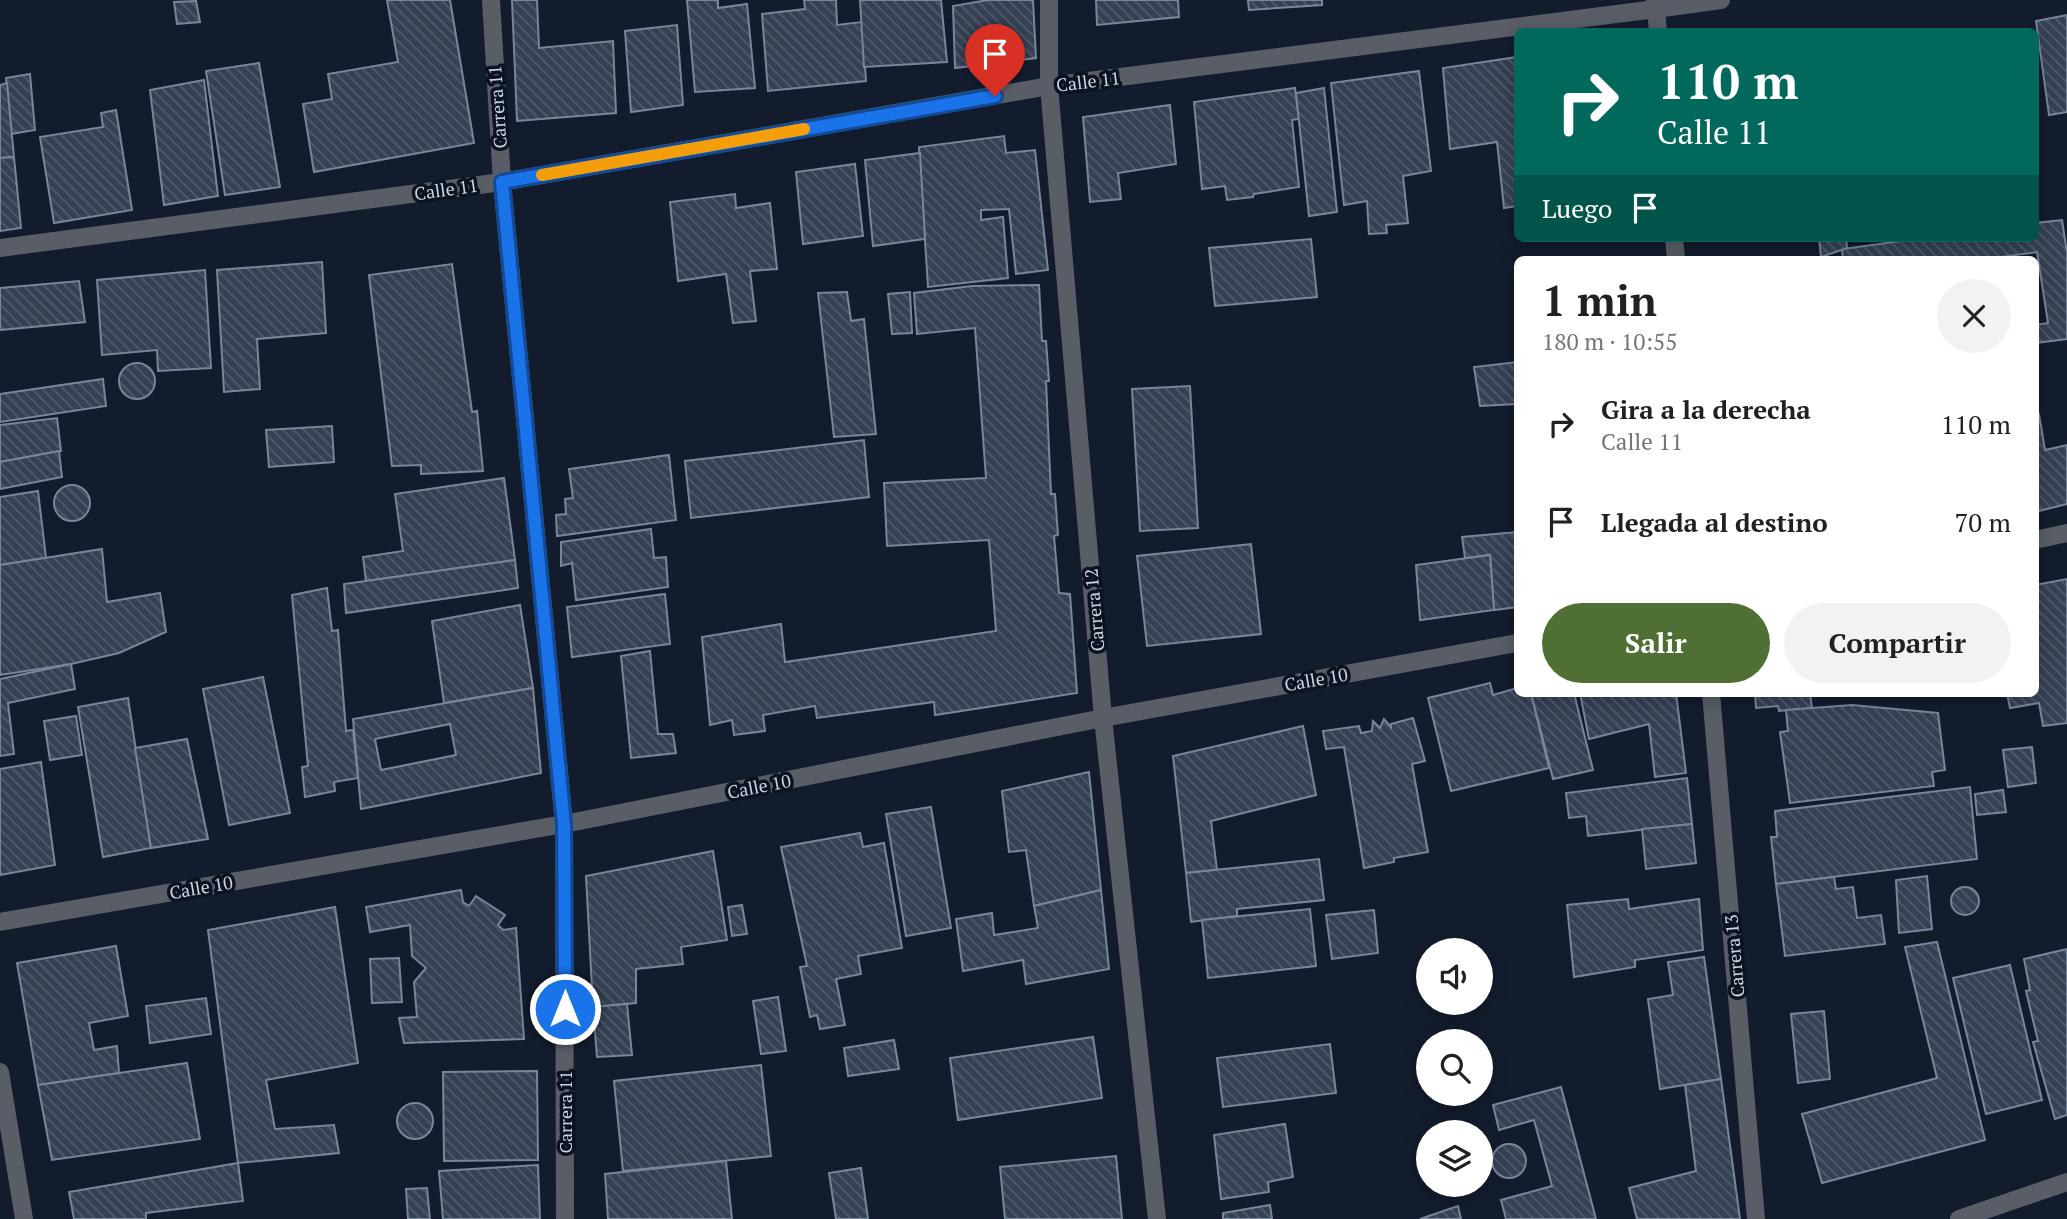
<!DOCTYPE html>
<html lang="es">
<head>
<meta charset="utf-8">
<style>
  body { margin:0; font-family:"PT Serif",serif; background:#f2f2f2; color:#202124; height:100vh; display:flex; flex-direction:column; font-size:26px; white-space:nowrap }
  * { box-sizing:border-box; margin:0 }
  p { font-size:23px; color:#757577 }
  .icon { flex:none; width:38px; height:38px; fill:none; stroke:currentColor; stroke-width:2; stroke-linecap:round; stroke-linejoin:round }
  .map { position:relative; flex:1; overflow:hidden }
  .panel { position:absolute; left:1514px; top:256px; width:525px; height:441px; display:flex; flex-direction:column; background:#fff; border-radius:10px; box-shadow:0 4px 18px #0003 }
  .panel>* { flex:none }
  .guide { position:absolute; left:1514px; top:28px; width:525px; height:214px; border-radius:10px; box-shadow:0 4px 18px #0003; background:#00695c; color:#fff; overflow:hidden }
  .buttons { position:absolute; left:1416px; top:938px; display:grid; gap:14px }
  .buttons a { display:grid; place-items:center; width:77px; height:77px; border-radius:50%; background:#fff; box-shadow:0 4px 18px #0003; font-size:35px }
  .pin { position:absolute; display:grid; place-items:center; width:60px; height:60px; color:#fff; margin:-72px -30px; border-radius:50% 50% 50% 0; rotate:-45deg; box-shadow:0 0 7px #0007 }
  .pin .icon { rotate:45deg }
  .me { position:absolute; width:77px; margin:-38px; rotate:0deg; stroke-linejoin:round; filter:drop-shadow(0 0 5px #0008) }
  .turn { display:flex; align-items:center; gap:24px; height:147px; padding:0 28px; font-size:32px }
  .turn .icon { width:91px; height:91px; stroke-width:2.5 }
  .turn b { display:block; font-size:49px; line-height:60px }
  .then { display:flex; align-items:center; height:66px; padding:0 28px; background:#0003; gap:14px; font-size:26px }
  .round { display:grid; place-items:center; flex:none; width:74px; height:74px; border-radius:37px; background:#f2f2f2 }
  .overview { display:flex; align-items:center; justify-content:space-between; height:119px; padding:0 28px }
  h1 { font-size:42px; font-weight:700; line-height:52px }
  .action { display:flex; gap:14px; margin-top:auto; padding:14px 28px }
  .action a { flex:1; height:80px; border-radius:42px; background:#4f6f35; color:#fff; font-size:28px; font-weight:700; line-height:80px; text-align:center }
  .action a+a { background:#f2f2f2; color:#202124 }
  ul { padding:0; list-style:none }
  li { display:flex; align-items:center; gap:21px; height:98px; padding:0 28px }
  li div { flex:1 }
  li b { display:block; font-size:26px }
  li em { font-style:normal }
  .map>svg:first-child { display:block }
</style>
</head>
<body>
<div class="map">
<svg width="2067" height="1219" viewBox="0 0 2067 1219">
  <defs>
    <pattern id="building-back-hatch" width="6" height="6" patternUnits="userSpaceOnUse" patternTransform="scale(1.75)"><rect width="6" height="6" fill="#354053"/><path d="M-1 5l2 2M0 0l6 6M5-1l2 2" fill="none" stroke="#515b6b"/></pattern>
  </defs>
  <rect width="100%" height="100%" fill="#131c2d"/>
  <g fill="url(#building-back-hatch)" stroke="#79859b" stroke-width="2" fill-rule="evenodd">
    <polygon points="387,0 450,0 474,143 314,172 303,104 332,99 328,74 398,62"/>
    <polygon points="512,0 537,0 539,48 613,41 616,113 517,121"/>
    <polygon points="687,0 718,0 718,8 747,4 755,88 695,92"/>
    <polygon points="804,0 836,0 837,25 862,22 866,81 768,91 762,14 805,9"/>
    <polygon points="860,0 941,0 947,62 864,67"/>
    <polygon points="988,0 1033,0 1036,58 955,68 953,6"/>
    <polygon points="1096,0 1178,0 1179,17 1097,25"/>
    <polygon points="1248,0 1322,0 1322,5 1249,10"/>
    <polygon points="196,1 200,22 177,24 174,2"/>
    <polygon points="2067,15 2067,112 2049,115 2036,21"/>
    <polygon points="677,25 683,105 631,112 625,31"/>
    <polygon points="1517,57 1517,206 1504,208 1497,142 1450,149 1443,68"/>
    <polygon points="259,63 280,187 225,195 206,71"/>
    <polygon points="1419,71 1431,171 1403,176 1408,223 1386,225 1387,233 1369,234 1367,201 1344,205 1331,83"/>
    <polygon points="30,74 35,130 11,134 6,78"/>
    <polygon points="204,80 218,196 164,205 150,90"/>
    <polygon points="7,83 14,157 0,158 0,85"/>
    <polygon points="1295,88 1299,119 1292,120 1299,187 1254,194 1253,197 1227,200 1225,186 1202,189 1194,102"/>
    <polygon points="1324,88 1337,212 1309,216 1296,93"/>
    <polygon points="1170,105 1176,164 1118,173 1121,199 1090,202 1083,117"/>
    <polygon points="116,110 132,210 54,223 40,137 103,127 101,113"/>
    <polygon points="1004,136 1006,153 1035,150 1048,270 1016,274 1009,209 981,210 981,220 1003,217 1008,278 928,287 919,147"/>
    <polygon points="920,153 925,239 873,246 865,160"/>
    <polygon points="14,157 21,228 0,231 0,158"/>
    <polygon points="855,164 863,236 803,244 796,172"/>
    <polygon points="735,194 736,208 770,203 777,269 750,271 756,321 733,323 726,274 678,281 670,202"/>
    <polygon points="2062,220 2067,253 2067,339 2035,343 2035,325 2048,323 2037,252 1987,259 1843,259 1842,249 1924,238 2035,238 2035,223"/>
    <polygon points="1819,238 1846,238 1847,248 1821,257"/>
    <polygon points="1311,239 1317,297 1215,306 1209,248"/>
    <polygon points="322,262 326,333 257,339 260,389 224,392 217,270"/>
    <polygon points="452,264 472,412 477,411 483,471 421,474 421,465 392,466 369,275"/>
    <polygon points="205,270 211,368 158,371 157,350 102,355 97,280"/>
    <polygon points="79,281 85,322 0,330 0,288"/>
    <polygon points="1039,285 1042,341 1046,341 1049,381 1046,381 1051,494 1055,494 1058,535 1054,536 1059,593 1070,594 1077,693 935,715 934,702 817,718 815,706 763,715 765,731 734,735 732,720 710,725 702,637 781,624 785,662 996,631 989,540 887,546 884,483 986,478 975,328 917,334 914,293 972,286"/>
    <polygon points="847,292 851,321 864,319 876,434 834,437 818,293"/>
    <polygon points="910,292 912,333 892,334 888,294"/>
    <polygon points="1517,362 1517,404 1480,406 1474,367"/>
    <circle cx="137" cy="381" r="18"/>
    <polygon points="103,379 106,406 0,422 0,394"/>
    <polygon points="1190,386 1198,528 1140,531 1132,389"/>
    <polygon points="2035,414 2039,414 2045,450 2067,445 2067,504 2035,512"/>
    <polygon points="57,418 61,451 0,462 0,425"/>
    <polygon points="332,426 334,462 269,467 266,430"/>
    <polygon points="864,440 869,497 691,518 685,461"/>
    <polygon points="59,451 62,477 0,489 0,462"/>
    <polygon points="669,455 676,520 557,536 556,515 566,514 565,499 573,498 569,469"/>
    <polygon points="504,478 515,560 366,581 363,557 403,551 395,494"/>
    <circle cx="72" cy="503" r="18"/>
    <polygon points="38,491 46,558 0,565 0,497"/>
    <polygon points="651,529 654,558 666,557 668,587 576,600 572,563 561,566 561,542"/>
    <polygon points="1517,532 1517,607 1494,610 1490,555 1465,558 1462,537"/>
    <polygon points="1251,544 1261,634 1147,646 1137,556"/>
    <polygon points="102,549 107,602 160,593 166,632 119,653 71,664 0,675 0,565"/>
    <polygon points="1490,555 1494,610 1420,620 1416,565"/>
    <polygon points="515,560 518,588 346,613 344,584"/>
    <polygon points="2067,579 2067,723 2043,726 2039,703 2010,708 2007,693 2035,693 2035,585"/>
    <polygon points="327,588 332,631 338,630 346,731 353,730 358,778 334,782 335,791 305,797 302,767 308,766 292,595"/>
    <polygon points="665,594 670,644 572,657 567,607"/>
    <polygon points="520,605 533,688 444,703 432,621"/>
    <polygon points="650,651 658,734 673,734 676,753 631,758 621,656"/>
    <polygon points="71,664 75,689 8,703 14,754 0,756 0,679"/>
    <polygon points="263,677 290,813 229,825 203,689"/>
    <polygon points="1490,683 1493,695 1517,688 1517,693 1531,693 1549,768 1451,791 1428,698"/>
    <path d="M533 688 541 773 361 809 353 719ZM450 724 456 755 381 770 375 739Z"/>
    <polygon points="1531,693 1574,693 1593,770 1553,779"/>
    <polygon points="1580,693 1676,693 1686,773 1655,777 1649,724 1589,739"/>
    <polygon points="1755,693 1810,693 1812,708 1779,711 1778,706 1756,708"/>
    <polygon points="128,698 151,848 103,857 78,707"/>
    <polygon points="1852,705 1938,713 1945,770 1932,772 1934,786 1790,803 1780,732 1788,731 1786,710"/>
    <polygon points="76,716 82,755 50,760 44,721"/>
    <polygon points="1413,718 1425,761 1412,764 1428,852 1394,858 1394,862 1364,868 1344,747 1326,749 1323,731 1359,726 1361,733 1372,731 1373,721 1380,728 1384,719 1391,727 1391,724"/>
    <polygon points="1303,726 1316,795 1211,821 1217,870 1186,873 1173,756"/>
    <polygon points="187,739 208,839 151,848 135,748"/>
    <polygon points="2032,747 2036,783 2008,787 2003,750"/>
    <polygon points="41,762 55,865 0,875 0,769"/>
    <polygon points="1089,772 1101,890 1034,906 1026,850 1009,852 1002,791"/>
    <polygon points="1687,778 1692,824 1588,836 1586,816 1569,818 1566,793"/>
    <polygon points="1970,787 1977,859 1776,884 1771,837 1777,837 1775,811"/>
    <polygon points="2003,790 2006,812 1977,815 1975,794"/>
    <polygon points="931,807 951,928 906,936 886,814"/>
    <polygon points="1692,824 1696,863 1646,869 1642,829"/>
    <polygon points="860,833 863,847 884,843 902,948 858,956 861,974 836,979 845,1025 820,1029 817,1015 810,1017 800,967 807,966 781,847"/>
    <polygon points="713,851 727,940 681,947 683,964 636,969 636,1003 593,1007 586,876"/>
    <polygon points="1319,859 1324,900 1237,909 1237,916 1191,922 1186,873"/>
    <polygon points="1927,876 1932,929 1899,933 1896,880"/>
    <polygon points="1834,877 1836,889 1853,887 1857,918 1881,915 1885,944 1785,956 1776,884"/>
    <circle cx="1965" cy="901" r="14"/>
    <polygon points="461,890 463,902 469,906 476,896 505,915 498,925 503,930 516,928 524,1039 404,1043 399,1018 417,1017 414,982 426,968 412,956 410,925 370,932 366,907"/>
    <polygon points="1101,890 1109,969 1026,984 1023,960 963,971 956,919 992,913 994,935 1038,928 1034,906"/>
    <polygon points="1628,899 1629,909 1699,899 1703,950 1635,960 1635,967 1574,977 1567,905"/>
    <polygon points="742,905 747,934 732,936 728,907"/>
    <polygon points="335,907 358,1063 266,1080 275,1129 334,1125 339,1153 238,1163 208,930"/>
    <polygon points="1310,909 1316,966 1208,978 1202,920"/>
    <polygon points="1374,910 1378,953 1332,959 1326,915"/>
    <polygon points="1937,942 1985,1140 1822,1183 1802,1114 1937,1078 1905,947"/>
    <polygon points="116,946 128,1016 89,1023 94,1050 117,1046 119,1073 38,1085 17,963"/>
    <polygon points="2067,949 2067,1115 2055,1119 2033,1042 2038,1041 2026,991 2030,990 2024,959"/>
    <polygon points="1704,957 1721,1079 1660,1089 1648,999 1673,995 1668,962"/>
    <polygon points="399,958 402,1002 372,1003 370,959"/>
    <polygon points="2010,965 2042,1100 1986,1114 1953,978"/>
    <polygon points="778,997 786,1051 761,1054 753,1001"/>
    <polygon points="206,998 211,1034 150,1043 146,1006"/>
    <polygon points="627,1004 632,1055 597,1057 593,1007"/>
    <polygon points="1824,1011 1830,1079 1798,1083 1791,1014"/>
    <polygon points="1093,1037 1102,1098 958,1120 950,1058"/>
    <polygon points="894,1040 899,1069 848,1076 844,1048"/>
    <polygon points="1330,1044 1336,1093 1223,1107 1217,1058"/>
    <polygon points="187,1063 200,1139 52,1160 38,1085"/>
    <polygon points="761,1065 771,1156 623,1171 614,1081"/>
    <polygon points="537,1071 538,1160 444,1161 443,1072"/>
    <polygon points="1721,1079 1740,1219 1637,1219 1629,1188 1696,1171 1685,1085"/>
    <polygon points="1561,1087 1596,1219 1506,1219 1501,1200 1552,1186 1534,1120 1499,1130 1493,1105"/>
    <circle cx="415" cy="1121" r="18"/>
    <polygon points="1285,1124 1293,1177 1268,1182 1269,1192 1221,1199 1214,1135"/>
    <circle cx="1509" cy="1161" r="17"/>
    <polygon points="1116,1156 1122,1219 1005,1219 1000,1167"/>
    <polygon points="726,1161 732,1219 608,1219 605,1174"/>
    <polygon points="238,1163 243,1201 146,1213 146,1219 74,1219 69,1192"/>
    <polygon points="538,1165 540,1219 443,1219 439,1171"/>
    <polygon points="861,1168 868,1219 836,1219 829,1173"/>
    <polygon points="427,1188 430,1219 408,1219 406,1189"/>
    <polygon points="1270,1205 1272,1219 1223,1219 1223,1213"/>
    <polygon points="1458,1206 1461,1219 1420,1219"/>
  </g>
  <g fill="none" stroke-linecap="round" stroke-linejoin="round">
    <g stroke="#585d66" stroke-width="18">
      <polyline points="491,0 502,182 564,824 565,1219"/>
      <polyline points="1049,0 1049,86 1103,718 1157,1219"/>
      <polyline points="1658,32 1656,9 1721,0"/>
      <polyline points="1674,238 1676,259"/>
      <polyline points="2035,540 2067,533"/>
      <polyline points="1711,693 1756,1219"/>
      <polyline points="0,922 564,824 1103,718 1517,643"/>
      <polyline points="0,1072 24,1219"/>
      <polyline points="1959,1219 2067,1182"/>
    </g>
    <polyline stroke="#585d66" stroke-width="18" points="0,248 502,182 1049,86 1656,9 1655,0"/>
  </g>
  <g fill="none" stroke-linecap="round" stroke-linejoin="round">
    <g stroke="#114b97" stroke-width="18">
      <polyline id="route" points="565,1009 564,824 502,182 995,96"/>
    </g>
    <use href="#route" stroke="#1a73e8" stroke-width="12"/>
    <polyline stroke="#f59e0b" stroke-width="12" points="542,175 804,129"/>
  </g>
  <g text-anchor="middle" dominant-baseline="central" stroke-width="7" stroke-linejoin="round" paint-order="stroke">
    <g font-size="18" fill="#ced5e0" stroke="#0b1323">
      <text transform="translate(1088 81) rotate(-7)">Calle 11</text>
      <text transform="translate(497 107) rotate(-94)">Carrera 11</text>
      <text transform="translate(446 189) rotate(-8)">Calle 11</text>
      <text transform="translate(1094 610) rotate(-95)">Carrera 12</text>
      <text transform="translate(1316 679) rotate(-10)">Calle 10</text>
      <text transform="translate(759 786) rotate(-11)">Calle 10</text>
      <text transform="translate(201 887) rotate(-10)">Calle 10</text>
      <text transform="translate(1734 956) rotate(-95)">Carrera 13</text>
      <text transform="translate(565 1112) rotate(-90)">Carrera 11</text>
    </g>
  </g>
</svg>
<div class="buttons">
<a><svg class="icon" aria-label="sound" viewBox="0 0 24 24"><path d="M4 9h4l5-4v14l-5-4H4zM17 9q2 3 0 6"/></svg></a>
<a><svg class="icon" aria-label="search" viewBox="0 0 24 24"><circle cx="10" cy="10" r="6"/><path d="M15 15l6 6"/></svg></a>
<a><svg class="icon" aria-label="layers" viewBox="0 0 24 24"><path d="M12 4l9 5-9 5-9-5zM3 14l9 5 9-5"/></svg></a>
</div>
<div class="pin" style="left:995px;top:96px;background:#d93025"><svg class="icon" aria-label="arrive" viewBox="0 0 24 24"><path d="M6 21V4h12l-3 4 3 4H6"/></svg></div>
<svg class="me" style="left:565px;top:1009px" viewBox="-20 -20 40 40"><circle r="17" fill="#1a73e8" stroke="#fff" stroke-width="3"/><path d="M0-11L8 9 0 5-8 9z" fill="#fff"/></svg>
<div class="guide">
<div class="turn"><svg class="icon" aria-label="right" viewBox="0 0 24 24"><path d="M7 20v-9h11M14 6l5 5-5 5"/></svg><div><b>110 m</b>Calle 11</div></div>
<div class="then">Luego<svg class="icon" aria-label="arrive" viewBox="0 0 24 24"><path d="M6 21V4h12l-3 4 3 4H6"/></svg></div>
</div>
<section class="panel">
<div class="overview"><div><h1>1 min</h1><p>180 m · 10:55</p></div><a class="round"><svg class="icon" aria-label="close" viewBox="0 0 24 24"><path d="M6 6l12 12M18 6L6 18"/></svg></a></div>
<ul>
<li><svg class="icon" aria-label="right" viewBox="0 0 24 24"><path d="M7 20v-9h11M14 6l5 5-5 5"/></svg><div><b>Gira a la derecha</b><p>Calle 11</p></div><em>110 m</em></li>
<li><svg class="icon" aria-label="arrive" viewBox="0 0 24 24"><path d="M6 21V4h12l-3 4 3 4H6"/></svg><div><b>Llegada al destino</b></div><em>70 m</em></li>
</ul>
<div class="action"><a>Salir</a><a>Compartir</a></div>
</section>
</div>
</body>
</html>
